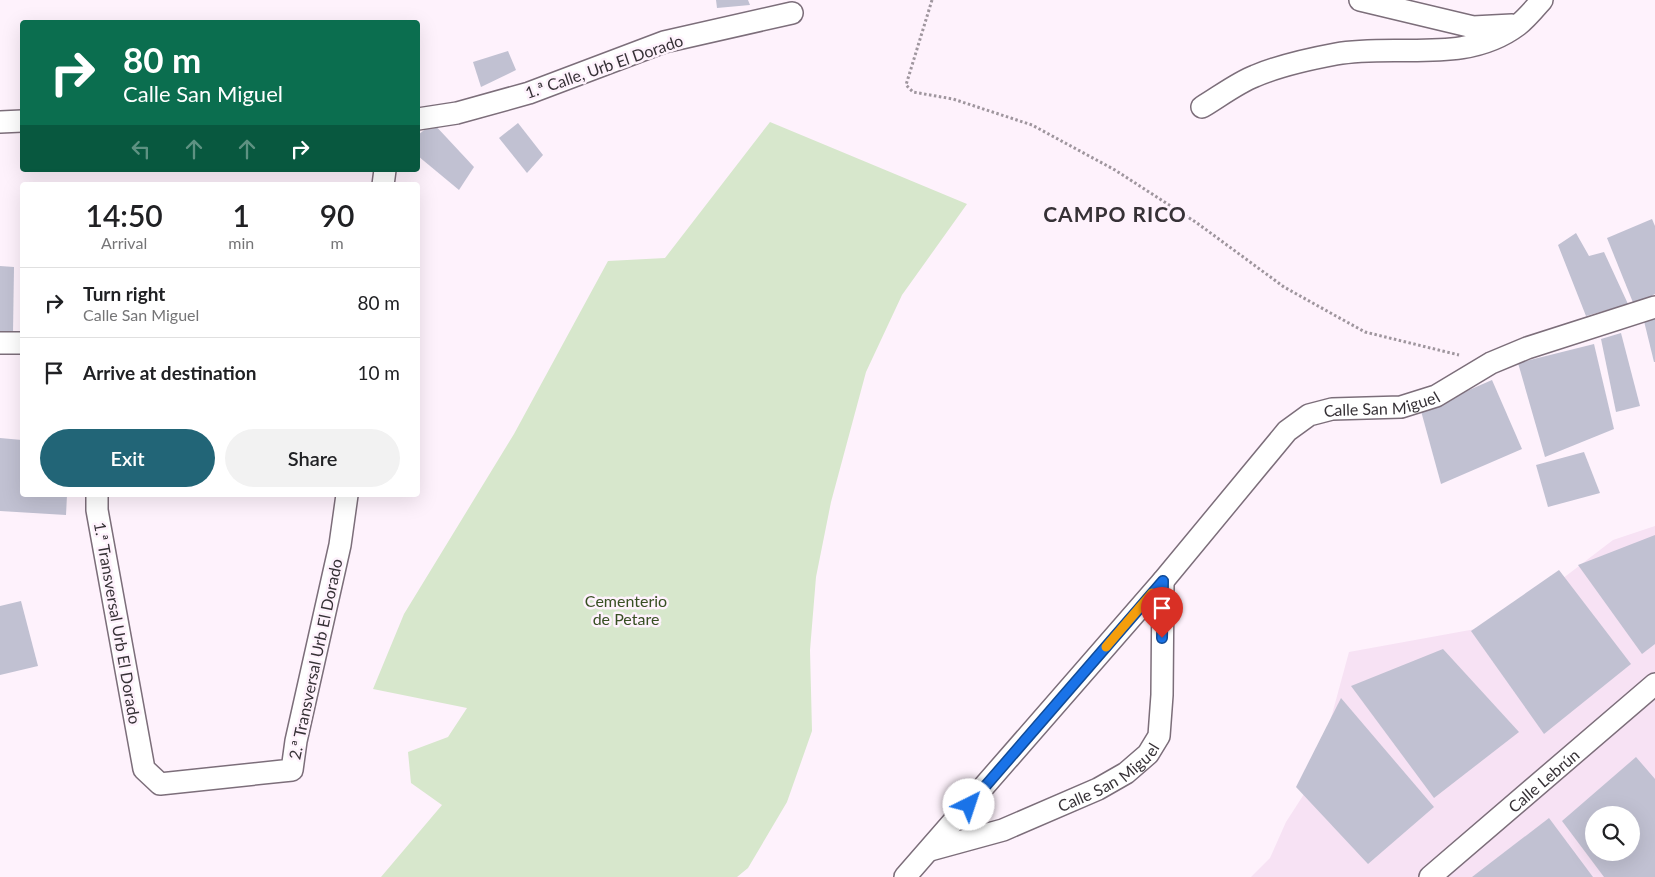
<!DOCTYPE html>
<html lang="en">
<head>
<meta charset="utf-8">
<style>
  body { margin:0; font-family:Lato,sans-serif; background:#f2f2f2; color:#202124; height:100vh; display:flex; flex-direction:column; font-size:19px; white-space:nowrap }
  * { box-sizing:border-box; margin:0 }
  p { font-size:16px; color:#757577 }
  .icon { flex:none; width:28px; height:28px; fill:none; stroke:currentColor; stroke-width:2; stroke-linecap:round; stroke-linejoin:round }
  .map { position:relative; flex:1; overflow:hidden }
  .side { position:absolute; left:20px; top:182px; width:400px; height:315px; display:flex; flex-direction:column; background:#fff; border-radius:5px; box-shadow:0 5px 20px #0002 }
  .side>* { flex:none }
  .guide { position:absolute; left:20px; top:20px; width:400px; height:152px; border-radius:5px; box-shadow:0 5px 20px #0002; background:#0b6e4f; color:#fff; overflow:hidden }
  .buttons { position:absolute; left:1585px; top:806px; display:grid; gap:10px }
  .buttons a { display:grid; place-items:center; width:55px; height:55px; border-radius:50%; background:#fff; box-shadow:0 5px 20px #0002; font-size:25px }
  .pin { position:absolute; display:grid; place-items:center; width:42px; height:42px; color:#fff; margin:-51px -21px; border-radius:50% 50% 50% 0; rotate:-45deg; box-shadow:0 0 5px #0007 }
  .pin .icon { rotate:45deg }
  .me { position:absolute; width:55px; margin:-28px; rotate:41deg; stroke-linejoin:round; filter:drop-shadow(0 0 4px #0008) }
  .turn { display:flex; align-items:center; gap:18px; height:105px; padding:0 20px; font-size:22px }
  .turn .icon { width:65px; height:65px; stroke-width:2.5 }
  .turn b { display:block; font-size:35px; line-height:42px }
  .lanes { display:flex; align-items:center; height:48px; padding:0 20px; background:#0003; justify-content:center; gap:25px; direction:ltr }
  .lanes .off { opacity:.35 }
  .eta { display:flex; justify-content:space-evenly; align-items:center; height:85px; text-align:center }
  .eta b { font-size:30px; font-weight:600; line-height:35px }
  .cta { display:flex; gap:10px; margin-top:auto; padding:10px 20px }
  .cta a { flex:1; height:58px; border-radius:30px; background:#226577; color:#fff; font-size:20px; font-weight:600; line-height:58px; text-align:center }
  .cta a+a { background:#f2f2f2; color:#202124 }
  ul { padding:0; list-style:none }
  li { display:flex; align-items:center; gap:15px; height:70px; padding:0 20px; border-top:1px solid #e0e0e0 }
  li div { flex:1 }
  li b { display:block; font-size:19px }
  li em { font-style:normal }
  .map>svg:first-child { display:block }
</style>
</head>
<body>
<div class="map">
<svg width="1655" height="877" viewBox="0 0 1655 877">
  <rect width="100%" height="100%" fill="#fef2fc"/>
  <path fill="#f7e2f4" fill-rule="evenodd" d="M1655 526V877H1251L1270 858 1286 822 1315 777 1349 652 1503 624 1613 540ZM1594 815H1631V852H1594Z"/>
  <polygon fill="#d7e7cc" points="770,122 967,204 902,295 866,372 831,502 816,577 810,650 812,731 787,802 748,868 737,877 381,877 442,805 411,783 408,752 448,737 467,708 373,689 404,614 514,434 608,261 665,258"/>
  <g fill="#c1c1d2" fill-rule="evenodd">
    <polygon points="716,0 748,0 750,5 717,8"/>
    <polygon points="508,51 516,70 481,87 473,62"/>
    <polygon points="433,123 474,167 459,190 418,156 418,135"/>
    <polygon points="518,123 543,155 527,173 499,138"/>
    <polygon points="1652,219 1655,226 1655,294 1634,305 1607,238"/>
    <polygon points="1576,233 1589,256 1604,252 1628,304 1586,316 1558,245"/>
    <polygon points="0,266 14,267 13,333 0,332"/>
    <polygon points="1655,312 1655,362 1654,362 1643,317"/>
    <polygon points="1621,333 1640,406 1616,412 1601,339"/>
    <polygon points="1594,344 1614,429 1545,457 1518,363"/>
    <polygon points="1492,380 1522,449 1441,484 1421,411"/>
    <polygon points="0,438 22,440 22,495 67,495 66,515 0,511"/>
    <polygon points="1584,452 1600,493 1548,507 1536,465"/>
    <polygon points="1655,535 1655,644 1642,654 1578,565"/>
    <polygon points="1559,570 1631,664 1544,734 1471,631"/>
    <polygon points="21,601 38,666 0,675 0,606"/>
    <polygon points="1443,649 1519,732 1434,798 1351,686"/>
    <polygon points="1341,698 1434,807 1368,864 1296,787"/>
    <path d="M1636 757 1655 779V877H1604L1562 821ZM1594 815H1631V852H1594Z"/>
    <polygon points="1549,818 1593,877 1472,877"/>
  </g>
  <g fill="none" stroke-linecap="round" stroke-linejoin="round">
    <g stroke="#7c6e7a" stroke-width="24">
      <g id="minor">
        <polyline points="1360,0 1473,27 1512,25"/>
        <path d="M1202 107C1219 97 1237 83 1255 76 1281 65 1309 59 1336 54 1397 43 1465 65 1518 25 1527 18 1535 8 1542 0"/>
        <polyline points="418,119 457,113 529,93 664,42 792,13"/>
        <polyline points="0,122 22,121"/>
        <polyline points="383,185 385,170"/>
        <polyline points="0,343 22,343"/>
        <polyline points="97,495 97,510 144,769 160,784 292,770 296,741 340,545 347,495"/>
        <path id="s1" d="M930 850 1003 830 1098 789 1126 773 1148 754 1159 736 1162 695 1163 581"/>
        <path id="s2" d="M905 877 1163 581 1287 431 1309 415 1332 409 1401 407 1436 396 1491 363 1527 348 1655 307"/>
        <path id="s3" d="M1430 877 1655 684"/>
      </g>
    </g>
    <polyline stroke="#9f969e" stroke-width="3" stroke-dasharray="2.5 2.5" stroke-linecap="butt" points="932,0 906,85 913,92 953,99 1032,125 1115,170 1197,223 1284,287 1336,316 1365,332 1459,355"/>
    <use href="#minor" stroke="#fff" stroke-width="21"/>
  </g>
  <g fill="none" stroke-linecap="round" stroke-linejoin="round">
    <g stroke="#114b97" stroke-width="12">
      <polyline id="route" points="969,805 1163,581 1162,638"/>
    </g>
    <use href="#route" stroke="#1a73e8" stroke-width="9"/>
    <polyline stroke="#f59e0b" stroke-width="9" points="1106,647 1152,593"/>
  </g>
  <g text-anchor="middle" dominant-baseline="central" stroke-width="5" stroke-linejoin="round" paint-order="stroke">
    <g font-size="16" fill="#363136" stroke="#fef2fc">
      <text transform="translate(604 66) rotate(-19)">1.ª Calle, Urb El Dorado</text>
      <text stroke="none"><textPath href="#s2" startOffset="688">Calle San Miguel</textPath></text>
      <text transform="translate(118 623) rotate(80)">1.ª Transversal Urb El Dorado</text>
      <text transform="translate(315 659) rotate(-78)">2.ª Transversal Urb El Dorado</text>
      <text stroke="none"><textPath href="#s1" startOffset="194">Calle San Miguel</textPath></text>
      <text stroke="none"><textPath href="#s3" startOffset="149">Calle Lebrún</textPath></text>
    </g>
    <g font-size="16" fill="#374f22" stroke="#fef2fc">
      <text x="626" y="600">Cementerio<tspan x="626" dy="18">de Petare</tspan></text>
    </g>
    <g font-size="21" font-weight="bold" letter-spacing="1" fill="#363136" stroke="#fef2fc">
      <text x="1115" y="213">CAMPO RICO</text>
    </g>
  </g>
</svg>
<div class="buttons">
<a><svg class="icon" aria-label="search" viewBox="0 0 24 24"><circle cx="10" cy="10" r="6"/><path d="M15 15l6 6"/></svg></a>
</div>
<div class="pin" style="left:1162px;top:638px;background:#d93025"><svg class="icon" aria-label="arrive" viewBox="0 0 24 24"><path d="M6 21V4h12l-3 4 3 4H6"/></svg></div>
<svg class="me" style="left:969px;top:805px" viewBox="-20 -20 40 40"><circle r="19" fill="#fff"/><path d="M0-13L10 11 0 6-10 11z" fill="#1a73e8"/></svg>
<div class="guide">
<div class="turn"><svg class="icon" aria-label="right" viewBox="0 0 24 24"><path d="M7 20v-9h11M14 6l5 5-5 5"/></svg><div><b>80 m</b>Calle San Miguel</div></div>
<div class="lanes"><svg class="icon off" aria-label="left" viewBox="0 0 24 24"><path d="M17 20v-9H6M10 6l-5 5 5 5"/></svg><svg class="icon off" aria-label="ahead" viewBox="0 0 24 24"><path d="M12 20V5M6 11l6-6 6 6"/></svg><svg class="icon off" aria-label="ahead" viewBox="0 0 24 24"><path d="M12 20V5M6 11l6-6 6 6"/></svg><svg class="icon" aria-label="right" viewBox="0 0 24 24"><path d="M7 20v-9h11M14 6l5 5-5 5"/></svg></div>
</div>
<section class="side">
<div class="eta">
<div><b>14:50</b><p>Arrival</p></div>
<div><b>1</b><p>min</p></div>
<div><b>90</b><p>m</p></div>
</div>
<ul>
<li><svg class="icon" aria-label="right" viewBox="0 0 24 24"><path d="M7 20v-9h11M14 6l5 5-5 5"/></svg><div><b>Turn right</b><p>Calle San Miguel</p></div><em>80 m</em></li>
<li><svg class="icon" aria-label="arrive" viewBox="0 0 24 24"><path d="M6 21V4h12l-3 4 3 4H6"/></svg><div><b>Arrive at destination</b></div><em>10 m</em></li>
</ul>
<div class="cta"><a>Exit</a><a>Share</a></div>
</section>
</div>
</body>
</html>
